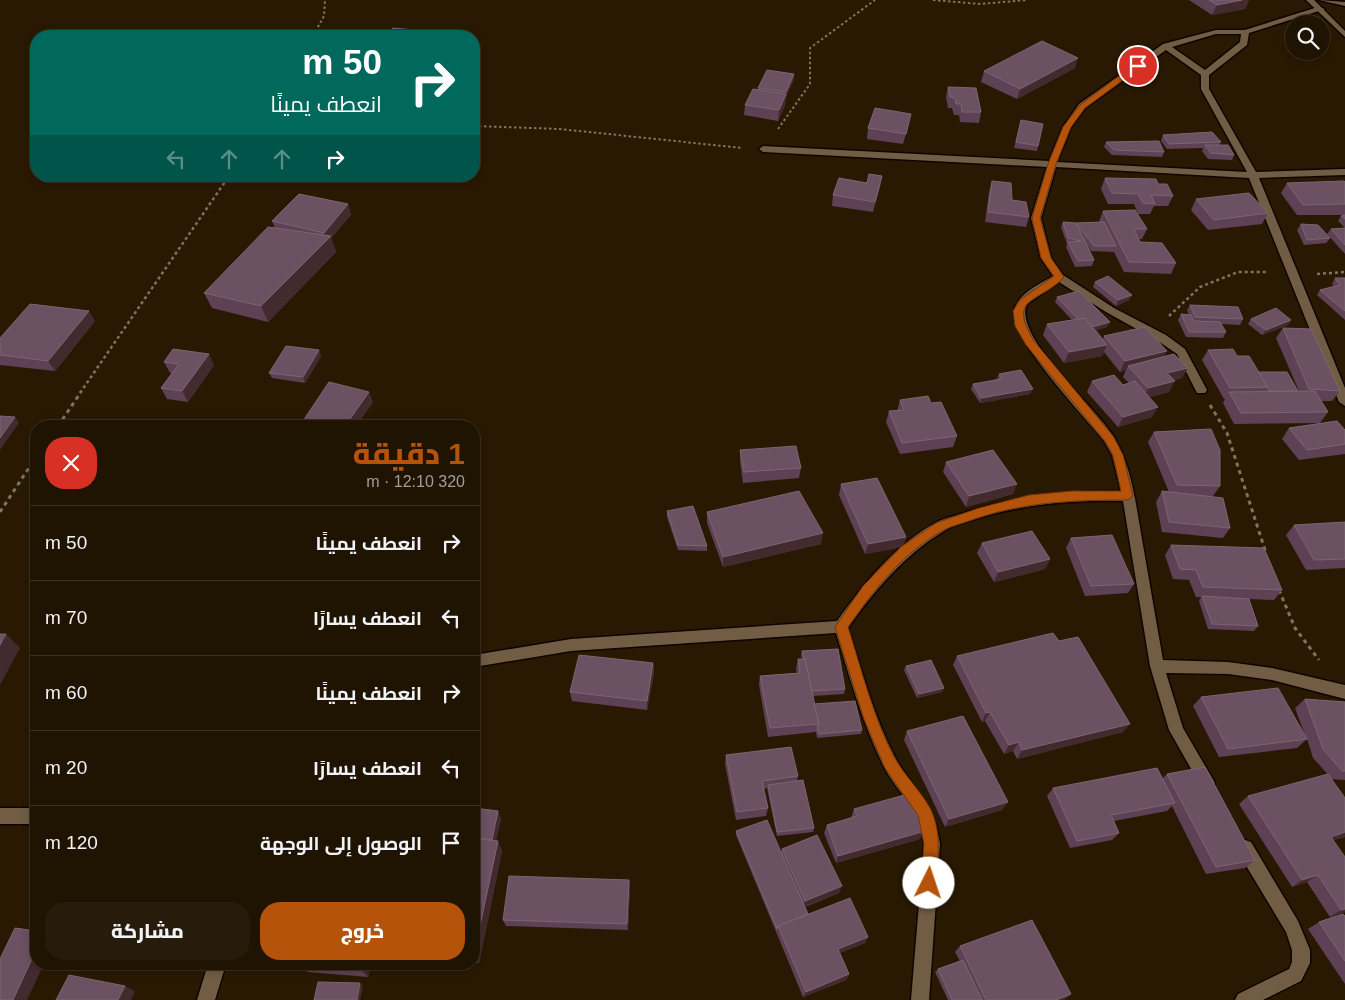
<!DOCTYPE html>
<html lang="ar">
<head>
<meta charset="utf-8">
<style>
  body { margin:0; font-family:Helvetica,Cairo,sans-serif; background:#271c0c; color:#f1f3f6; direction:rtl; height:100vh; display:flex; flex-direction:column; font-size:19px; white-space:nowrap }
  * { box-sizing:border-box; margin:0 }
  p { font-size:16px; color:#a19e99 }
  .icon { flex:none; width:28px; height:28px; fill:none; stroke:currentColor; stroke-width:2; stroke-linecap:round; stroke-linejoin:round }
  .map { position:relative; flex:1; overflow:hidden; direction:ltr }
  .sheet { position:absolute; left:30px; top:420px; width:450px; height:550px; display:flex; flex-direction:column; background:#1f1302; border-radius:20px; box-shadow:0 2px 8px #0003,0 0 0 1px #3c3224; direction:rtl }
  .sheet>* { flex:none }
  .hud { position:absolute; left:30px; top:30px; width:450px; height:152px; border-radius:20px; box-shadow:0 2px 8px #0003,0 0 0 1px #3c3224; direction:rtl; background:#00695c; color:#fff; overflow:hidden }
  .buttons { position:absolute; left:1285px; top:15px; display:grid; gap:10px }
  .buttons a { display:grid; place-items:center; width:45px; height:45px; border-radius:50%; background:#1f1302; box-shadow:0 2px 8px #0003,0 0 0 1px #3c3224; font-size:25px }
  .pin { position:absolute; display:grid; place-items:center; width:42px; height:42px; color:#fff; margin:-21px; border:2px solid #fff; border-radius:50%; box-shadow:0 1px 5px #0007 }
  .me { position:absolute; width:55px; margin:-28px; rotate:4deg; stroke-linejoin:round; filter:drop-shadow(0 0 4px #0008) }
  .turn { display:flex; align-items:center; gap:18px; height:105px; padding:0 15px; font-size:22px }
  .turn .icon { width:65px; height:65px; stroke-width:2.5 }
  .turn b { display:block; font-size:35px; line-height:42px }
  .lanes { display:flex; align-items:center; height:48px; padding:0 15px; background:#0003; justify-content:center; gap:25px; direction:ltr }
  .lanes .off { opacity:.35 }
  .round { display:grid; place-items:center; flex:none; width:52px; height:52px; border-radius:20px; background:#271c0c }
  .overview { display:flex; align-items:center; justify-content:space-between; height:85px; padding:0 15px }
  h1 { font-size:30px; font-weight:800; line-height:38px; color:#b45309 }
  .button { display:flex; gap:10px; margin-top:auto; padding:10px 15px }
  .button a { flex:1; height:58px; border-radius:20px; background:#b45309; color:#fff; font-size:20px; font-weight:800; line-height:58px; text-align:center }
  .button a+a { background:#271c0c; color:#f1f3f6 }
  ul { padding:0; list-style:none }
  li { display:flex; align-items:center; gap:15px; height:75px; padding:0 15px; border-top:1px solid #3c3224 }
  li div { flex:1 }
  li b { display:block; font-size:19px }
  li em { font-style:normal }
  .map>svg:first-child { display:block }
</style>
</head>
<body>
<div class="map">
<svg width="1345" height="1000" viewBox="0 0 1345 1000">
  <rect width="100%" height="100%" fill="#291902"/>
  <g fill="none" stroke-linecap="round" stroke-linejoin="round">
    <g stroke="#110400" stroke-width="3">
      <g id="lane">
        <rect x="0" y="808" width="36" height="16"/>
        <polygon points="208,964 226,964 215,1000 197,1000"/>
      </g>
    </g>
    <g stroke="#110400" stroke-width="3">
      <g id="street">
        <polygon points="1319,0 1345,2 1345,6"/>
        <path d="M1318 7 1325 9 1249 33 1247 45 1209 75V89L1256 172 1345 169V175L1259 178 1345 388V406L1339 402 1249 178 1056 167 1041 218 1051 258 1063 275 1114 308 1166 335 1185 349 1207 390 1205 393H1197L1177 354 1158 341 1106 312 1059 282 1027 304C1012 336 1097 408 1114 437 1132 467 1136 505 1142 539 1149 580 1156 620 1163 660L1228 662 1272 668 1345 685V699L1272 680 1228 674 1166 673 1183 728 1215 783 1212 788 1207 790 1202 788 1169 730 1150 666 1123 501C1071 500 1021 504 972 520 963 523 952 525 944 531 904 555 874 591 848 628 862 671 874 717 895 757 913 791 934 801 940 844L929 1000H911L924 844C920 807 900 797 884 767 863 725 850 678 836 633L571 651 474 667V655L571 639 837 621C864 584 895 544 937 522 947 517 959 515 970 511 1019 495 1069 491 1121 491L1112 455 1104 441C1085 417 1010 338 1014 311 1017 294 1040 284 1053 276L1041 258 1031 218 1047 167 763 152 759 149 763 146 1049 161 1063 127 1079 104 1163 44 1216 30H1245ZM1216 34H1241L1240 42 1205 70 1172 47ZM1166 50 1201 75V89L1247 172 1057 162 1071 127 1085 108Z"/>
        <polygon points="1245,840 1251,842 1298,921 1310,950 1310,963 1301,981 1263,1000 1235,1000 1238,994 1289,969 1292,962 1292,950 1286,932 1239,854 1237,848 1239,842"/>
      </g>
    </g>
    <g stroke="#110400" stroke-width="3">
      <polygon id="secondary" points="1306,0 1314,0 1345,31 1345,37"/>
    </g>
    <g stroke="#807360" stroke-width="2" stroke-dasharray="2.5 2.5" stroke-linecap="butt">
      <polyline points="933,0 980,4 1027,0"/>
      <polyline points="313,36 324,16 325,0"/>
      <polyline points="474,126 560,129 742,148"/>
      <polyline points="778,129 810,84 810,48 875,0"/>
    </g>
    <g stroke="#807360" stroke-width="2.5" stroke-dasharray="3 3" stroke-linecap="butt">
      <polyline points="1317,274 1345,272"/>
      <polyline points="1169,316 1200,287 1238,272 1268,272"/>
      <polyline points="80,393 229,176"/>
    </g>
    <g stroke="#807360" stroke-width="3" stroke-dasharray="4 4" stroke-linecap="butt">
      <polyline points="1210,405 1227,433 1266,553"/>
      <polyline points="58,426 81,392"/>
      <polyline points="0,512 36,457"/>
      <polyline points="1279,590 1295,628 1319,660"/>
    </g>
    <use href="#lane" fill="#705d44" fill-rule="evenodd"/>
    <use href="#street" fill="#705d44" fill-rule="evenodd"/>
    <use href="#secondary" fill="#705d44" fill-rule="evenodd"/>
  </g>
  <g fill="#5e4155">
    <polygon points="1189,0 1249,0 1245,9 1212,15"/>
    <polygon points="1292,41 1294,41 1294,49 1289,47"/>
    <polygon points="1296,51 1319,51 1306,57"/>
    <polygon points="1075,68 1017,99 981,82 984,71"/>
    <polygon points="794,74 794,79 786,97 785,105 778,121 744,115 745,105 758,90 758,88"/>
    <polygon points="948,87 981,112 979,123 960,122 959,115 954,115 952,108 948,108 946,97"/>
    <polygon points="1021,120 1038,146 1037,151 1014,148"/>
    <polygon points="909,124 903,144 867,139 868,128"/>
    <polygon points="1163,135 1221,142 1219,145 1234,155 1232,160 1208,159 1202,151 1203,148 1167,149 1161,141"/>
    <polygon points="1106,142 1164,152 1162,157 1112,155 1104,147"/>
    <polygon points="882,176 880,187 873,212 832,206 833,195"/>
    <polygon points="1105,178 1158,184 1173,196 1168,206 1154,206 1150,214 1138,214 1134,204 1108,204 1101,189"/>
    <polygon points="992,181 1029,217 1026,227 985,222 989,192"/>
    <polygon points="1345,182 1345,215 1297,215 1281,193 1287,183"/>
    <polygon points="1196,199 1268,213 1262,224 1208,230 1191,210"/>
    <polygon points="348,204 351,215 331,238 336,252 268,322 212,308 204,293 275,228 272,221"/>
    <polygon points="1103,211 1147,229 1142,239 1139,239 1140,242 1176,263 1171,274 1124,272 1114,252 1091,251 1087,245 1094,260 1092,266 1075,267 1066,247 1067,244 1061,227 1063,222 1076,223 1099,222"/>
    <polygon points="1345,215 1345,228 1338,221 1341,216"/>
    <polygon points="1301,224 1330,238 1326,243 1304,245 1297,230"/>
    <polygon points="1345,228 1345,254 1327,234 1331,229"/>
    <polygon points="1335,278 1345,278 1345,320 1317,295 1320,290 1334,286 1332,284"/>
    <polygon points="1095,282 1132,295 1129,300 1116,306 1093,287"/>
    <polygon points="1057,297 1107,327 1096,330 1103,339 1104,336 1165,357 1182,378 1174,380 1169,392 1149,397 1152,417 1118,427 1087,392 1092,381 1123,385 1129,383 1123,377 1126,370 1120,372 1104,352 1102,356 1064,363 1043,335 1047,324 1072,320 1055,302"/>
    <polygon points="1190,305 1243,319 1240,325 1221,324 1226,332 1223,338 1186,337 1178,320 1181,314 1189,315 1187,310"/>
    <polygon points="1251,319 1291,320 1288,325 1262,335 1248,324"/>
    <polygon points="95,321 55,371 0,365 0,338"/>
    <polygon points="1283,328 1340,391 1332,401 1321,401 1328,412 1320,423 1234,424 1223,403 1225,399 1224,399 1202,360 1208,350 1237,356 1259,373 1299,391 1276,338"/>
    <polygon points="319,350 321,356 305,383 272,378 269,373"/>
    <polygon points="164,362 214,365 188,402 167,399 161,388 172,373 170,373"/>
    <polygon points="999,374 1030,394 980,403 971,389 973,384 997,379"/>
    <polygon points="900,400 931,403 957,436 953,447 900,454 886,422 889,411 897,411"/>
    <polygon points="373,402 356,426 302,426 301,424"/>
    <polygon points="1289,428 1345,430 1345,454 1299,460 1282,439"/>
    <polygon points="1154,432 1220,486 1213,496 1207,496 1230,528 1223,538 1162,532 1156,502 1162,491 1169,492 1148,442"/>
    <polygon points="740,450 801,468 799,478 743,483 740,461"/>
    <polygon points="946,462 1013,494 966,507 943,472"/>
    <polygon points="841,484 906,537 903,547 865,554 839,495"/>
    <polygon points="667,511 707,546 707,551 678,550 667,517"/>
    <polygon points="707,512 821,544 723,567 707,523"/>
    <polygon points="1345,522 1345,568 1306,570 1286,535 1294,525"/>
    <polygon points="1071,538 1134,584 1128,593 1085,596 1066,548"/>
    <polygon points="982,543 1050,559 1045,569 994,582 977,553"/>
    <polygon points="1171,545 1282,590 1274,600 1249,599 1258,626 1254,631 1208,629 1199,601 1201,597 1196,597 1189,580 1173,579 1165,555"/>
    <polygon points="802,651 845,689 844,694 813,696 814,704 862,730 861,734 817,738 816,732 768,737 759,685 760,676 797,673 796,669 798,659 802,659 801,655"/>
    <polygon points="957,656 1123,732 1017,759 1013,751 1004,754 985,721 982,722 953,665"/>
    <polygon points="653,663 654,673 647,710 572,701 570,692"/>
    <polygon points="906,666 944,688 942,692 917,698 904,670"/>
    <polygon points="1201,697 1306,738 1295,708 1305,699 1345,702 1345,780 1332,779 1313,758 1307,739 1297,748 1219,757 1193,706"/>
    <polygon points="907,731 1002,810 945,827 904,740"/>
    <polygon points="726,755 798,776 797,781 814,828 813,832 777,836 767,788 764,789 768,808 766,816 736,820 725,764"/>
    <polygon points="1167,774 1255,860 1245,868 1206,874 1172,806 1167,811 1114,821 1119,833 1112,840 1070,848 1047,796 1053,788 1162,779"/>
    <polygon points="1248,796 1345,798 1345,837 1333,840 1345,912 1330,917 1307,882 1292,887 1239,804"/>
    <polygon points="474,808 501,819 496,840 502,851 479,963 474,962"/>
    <polygon points="854,809 920,839 836,863 824,833 827,825 851,818"/>
    <polygon points="736,831 781,852 782,849 839,893 805,907 808,914 868,937 865,943 840,953 849,974 846,980 803,997 736,835"/>
    <polygon points="629,880 630,887 628,930 506,926 503,920"/>
    <polygon points="1345,916 1345,984 1308,929 1319,922"/>
    <polygon points="960,946 1071,994 1064,1000 948,1000 935,972 938,969 960,961 955,952"/>
    <polygon points="299,964 371,964 368,977 308,972"/>
  </g>
  <g fill="#432a2f">
    <polygon points="1242,0 1249,0 1245,9 1212,15 1217,5"/>
    <polygon points="414,30 416,36 410,36"/>
    <polygon points="1329,43 1327,48 1321,50 1321,46"/>
    <polygon points="1311,51 1319,51 1306,57 1308,52"/>
    <polygon points="1078,58 1075,68 1017,99 1020,89"/>
    <polygon points="794,74 794,79 786,97 785,105 778,121 779,110"/>
    <polygon points="882,176 880,187 873,212 875,202"/>
    <polygon points="348,204 351,215 331,238 336,252 268,322 261,306 326,241 324,233"/>
    <polygon points="1132,295 1129,300 1116,306 1118,300"/>
    <polygon points="89,311 95,321 55,371 48,361"/>
    <polygon points="1291,320 1288,325 1262,335 1266,330"/>
    <polygon points="1110,322 1107,327 1085,334 1087,328"/>
    <polygon points="1107,345 1102,356 1064,363 1069,352"/>
    <polygon points="319,350 321,356 305,383 303,377"/>
    <polygon points="1167,351 1162,362 1128,366 1126,370 1120,372 1125,361"/>
    <polygon points="209,354 214,365 188,402 182,391"/>
    <polygon points="1188,368 1182,378 1161,383 1167,373"/>
    <polygon points="1175,381 1169,392 1143,399 1148,388"/>
    <polygon points="1033,389 1030,394 980,403 981,398"/>
    <polygon points="369,392 373,402 356,426 345,426"/>
    <polygon points="1158,407 1152,417 1118,427 1123,417"/>
    <polygon points="15,417 19,423 0,450 0,438"/>
    <polygon points="1017,484 1013,494 966,507 969,496"/>
    <polygon points="823,533 821,544 723,567 723,557"/>
    <polygon points="906,537 903,547 865,554 868,544"/>
    <polygon points="1050,559 1045,569 994,582 998,572"/>
    <polygon points="477,623 478,628 474,642 474,633"/>
    <polygon points="6,634 20,648 0,685 0,645"/>
    <polygon points="653,663 654,673 647,710 647,701"/>
    <polygon points="944,688 942,692 917,698 919,694"/>
    <polygon points="990,712 985,721 982,722 986,713"/>
    <polygon points="1130,724 1123,732 1017,759 1022,750"/>
    <polygon points="1019,742 1013,751 1004,754 1009,745"/>
    <polygon points="1008,802 1002,810 945,827 949,819"/>
    <polygon points="498,811 501,819 494,851 491,843"/>
    <polygon points="925,831 920,839 836,863 838,856"/>
    <polygon points="1345,832 1345,837 1320,844 1331,837"/>
    <polygon points="498,841 502,851 479,963 474,954"/>
    <polygon points="1318,875 1307,882 1292,887 1302,880"/>
    <polygon points="629,880 630,887 628,930 627,924"/>
    <polygon points="842,886 839,893 803,907 805,901"/>
    <polygon points="1345,909 1345,912 1330,917 1341,910"/>
    <polygon points="868,937 865,943 835,955 838,949"/>
    <polygon points="36,950 36,964 44,964 27,1000 13,1000"/>
    <polygon points="361,964 371,964 368,977 360,969"/>
    <polygon points="849,974 846,980 803,997 806,992"/>
    <polygon points="360,983 363,986 360,1000 357,1000"/>
    <polygon points="125,986 135,991 131,1000 118,1000"/>
    <polygon points="1071,994 1064,1000 1056,1000"/>
  </g>
  <g fill="#6b5161" stroke="#7d6571">
    <polygon points="1209,0 1242,0 1217,5"/>
    <polygon points="393,28 414,30 410,36 376,36 378,33 388,34"/>
    <polygon points="1321,39 1329,43 1321,46"/>
    <polygon points="1042,41 1078,58 1020,89 984,71"/>
    <polygon points="767,70 794,74 786,92 758,88"/>
    <polygon points="948,87 976,88 981,112 962,112 961,104 956,104 955,98 950,97"/>
    <polygon points="753,89 786,94 779,110 745,105"/>
    <polygon points="875,108 911,114 906,134 868,128"/>
    <polygon points="1021,120 1043,124 1038,146 1016,142"/>
    <polygon points="1212,132 1221,142 1169,144 1163,135"/>
    <polygon points="1159,141 1164,152 1114,150 1106,142"/>
    <polygon points="1205,145 1228,145 1234,155 1211,153"/>
    <polygon points="869,174 882,176 875,202 833,195 839,178 867,183"/>
    <polygon points="1105,178 1156,179 1158,184 1167,184 1173,196 1151,195 1155,204 1143,203 1138,194 1112,193"/>
    <polygon points="992,181 1011,183 1012,200 1026,202 1029,217 988,212"/>
    <polygon points="1344,181 1345,182 1345,204 1303,205 1287,183"/>
    <polygon points="1249,193 1268,213 1214,220 1196,199"/>
    <polygon points="299,194 348,204 324,233 272,221"/>
    <polygon points="1135,210 1147,229 1134,229 1140,242 1162,243 1176,263 1129,262 1103,211"/>
    <polygon points="1345,215 1345,219 1341,216"/>
    <polygon points="1063,222 1076,223 1094,260 1078,261 1068,242 1081,241 1068,238"/>
    <polygon points="1104,222 1116,246 1094,246 1076,223"/>
    <polygon points="1301,224 1318,225 1330,238 1307,240"/>
    <polygon points="268,227 331,236 261,306 204,293"/>
    <polygon points="1345,228 1345,245 1331,229"/>
    <polygon points="1108,276 1132,295 1118,300 1095,282"/>
    <polygon points="1335,278 1345,278 1345,311 1320,290 1340,285"/>
    <polygon points="1079,291 1110,322 1092,327 1085,318 1078,319 1057,297"/>
    <polygon points="30,304 89,311 48,361 0,355 0,338"/>
    <polygon points="1190,305 1238,307 1243,319 1195,317"/>
    <polygon points="1276,308 1291,320 1266,330 1251,319"/>
    <polygon points="1181,314 1191,315 1194,321 1220,322 1226,332 1189,332"/>
    <polygon points="1085,318 1107,345 1069,352 1047,324"/>
    <polygon points="1145,327 1167,351 1125,361 1104,336"/>
    <polygon points="1283,328 1311,329 1340,391 1309,389"/>
    <polygon points="286,346 319,350 303,377 269,373"/>
    <polygon points="173,349 209,354 182,391 161,388 179,364 164,362"/>
    <polygon points="1233,349 1237,356 1249,356 1268,387 1230,388 1208,350"/>
    <polygon points="1174,354 1188,368 1167,373 1175,381 1148,388 1128,366"/>
    <polygon points="1021,370 1033,389 981,398 973,384 1002,379 999,374"/>
    <polygon points="1259,372 1287,372 1298,391 1269,391"/>
    <polygon points="1114,375 1123,385 1135,381 1158,407 1123,417 1092,381"/>
    <polygon points="329,382 369,392 345,426 313,426 301,424"/>
    <polygon points="1315,391 1328,412 1241,413 1229,392"/>
    <polygon points="928,396 931,403 941,402 957,436 902,443 889,411 904,410 900,400"/>
    <polygon points="0,416 15,417 0,438"/>
    <polygon points="1337,421 1345,430 1345,444 1307,450 1289,428"/>
    <polygon points="1211,429 1220,450 1220,486 1177,485 1154,432"/>
    <polygon points="796,446 801,468 744,472 740,450"/>
    <polygon points="993,450 1017,484 969,496 946,462"/>
    <polygon points="877,478 906,537 868,544 841,484"/>
    <polygon points="799,491 823,533 723,557 707,512"/>
    <polygon points="1162,491 1223,498 1230,528 1169,522"/>
    <polygon points="693,506 707,546 678,545 667,511"/>
    <polygon points="1345,522 1345,559 1314,560 1294,525"/>
    <polygon points="1032,531 1050,559 998,572 982,543"/>
    <polygon points="1112,535 1134,584 1091,586 1071,538"/>
    <polygon points="1171,545 1264,548 1282,590 1203,587 1196,570 1180,569"/>
    <polygon points="1202,596 1249,599 1258,626 1212,624"/>
    <polygon points="474,623 477,623 474,633"/>
    <polygon points="1053,633 1059,641 1078,637 1130,724 1022,750 1019,742 1009,745 990,712 986,713 957,656"/>
    <polygon points="0,634 6,634 0,645"/>
    <polygon points="838,649 845,689 812,691 805,659 804,659 802,651"/>
    <polygon points="579,655 653,663 647,701 570,692"/>
    <polygon points="798,659 805,659 819,724 770,728 760,676 800,673"/>
    <polygon points="931,660 944,688 919,694 906,666"/>
    <polygon points="1278,688 1307,739 1228,749 1201,697"/>
    <polygon points="1305,699 1345,702 1345,771 1342,771 1323,749"/>
    <polygon points="855,701 862,730 819,734 817,728 819,724 814,704"/>
    <polygon points="963,716 1008,802 949,819 907,731"/>
    <polygon points="791,747 798,776 762,781 768,808 737,812 726,755"/>
    <polygon points="1205,767 1255,860 1216,867 1167,774"/>
    <polygon points="1157,768 1175,803 1111,815 1119,833 1077,841 1053,788"/>
    <polygon points="1328,774 1345,798 1345,832 1331,837 1345,857 1345,909 1341,910 1318,875 1302,880 1248,796"/>
    <polygon points="803,780 814,828 777,832 768,785"/>
    <polygon points="908,794 925,831 838,856 827,825 857,816 854,809"/>
    <polygon points="474,808 498,811 492,840 474,838"/>
    <polygon points="767,820 808,914 778,926 777,929 736,831"/>
    <polygon points="817,835 842,886 805,901 782,849"/>
    <polygon points="474,838 498,841 474,954"/>
    <polygon points="509,876 629,880 627,924 503,920"/>
    <polygon points="850,898 868,937 838,949 849,974 806,992 778,926"/>
    <polygon points="1343,914 1345,916 1345,961 1319,922"/>
    <polygon points="1032,920 1071,994 1056,1000 986,1000 960,946"/>
    <polygon points="15,928 36,931 36,950 13,1000 0,1000 0,959"/>
    <polygon points="963,960 982,1000 952,1000 938,969"/>
    <polygon points="305,964 361,964 360,969"/>
    <polygon points="69,975 125,986 118,1000 56,1000"/>
    <polygon points="318,982 360,983 357,1000 314,1000"/>
  </g>
  <path fill="#b45309" stroke="#753606" d="M1135 64 1142 66 1085 108 1071 127 1056 164 1040 218 1051 258 1064 277C1041 303 1006 295 1034 341L1113 436 1123 455 1133 496 1128 500C1073 500 1021 502 969 521 961 524 951 526 944 530 903 552 874 590 848 627 862 671 873 717 894 757 904 775 920 790 930 808 942 832 938 857 936 883L934 888 929 890 923 888 921 883 924 844 918 815 885 768 864 719 835 627 863 586 901 547 936 523 979 508 1029 495 1072 491H1121L1113 455 1105 441 1026 345 1015 326 1013 311 1020 300 1054 276 1041 258 1032 218 1048 164 1063 127 1080 105Z"/>
</svg>
<div class="buttons">
<a><svg class="icon" aria-label="search" viewBox="0 0 24 24"><circle cx="10" cy="10" r="6"/><path d="M15 15l6 6"/></svg></a>
</div>
<div class="pin" style="left:1138px;top:66px;background:#d93025"><svg class="icon" aria-label="arrive" viewBox="0 0 24 24"><path d="M6 21V4h12l-3 4 3 4H6"/></svg></div>
<svg class="me" style="left:929px;top:883px" viewBox="-20 -20 40 40"><circle r="19" fill="#fff"/><path d="M0-13L10 11 0 6-10 11z" fill="#b45309"/></svg>
<div class="hud">
<div class="turn"><svg class="icon" aria-label="right" viewBox="0 0 24 24"><path d="M7 20v-9h11M14 6l5 5-5 5"/></svg><div><b>50 m</b>انعطف يمينًا</div></div>
<div class="lanes"><svg class="icon off" aria-label="left" viewBox="0 0 24 24"><path d="M17 20v-9H6M10 6l-5 5 5 5"/></svg><svg class="icon off" aria-label="ahead" viewBox="0 0 24 24"><path d="M12 20V5M6 11l6-6 6 6"/></svg><svg class="icon off" aria-label="ahead" viewBox="0 0 24 24"><path d="M12 20V5M6 11l6-6 6 6"/></svg><svg class="icon" aria-label="right" viewBox="0 0 24 24"><path d="M7 20v-9h11M14 6l5 5-5 5"/></svg></div>
</div>
<section class="sheet">
<div class="overview"><div><h1>1 دقيقة</h1><p>320 m · 12:10</p></div><a class="round" style="background:#d93025;color:#fff"><svg class="icon" aria-label="close" viewBox="0 0 24 24"><path d="M6 6l12 12M18 6L6 18"/></svg></a></div>
<ul>
<li><svg class="icon" aria-label="right" viewBox="0 0 24 24"><path d="M7 20v-9h11M14 6l5 5-5 5"/></svg><div><b>انعطف يمينًا</b></div><em>50 m</em></li>
<li><svg class="icon" aria-label="left" viewBox="0 0 24 24"><path d="M17 20v-9H6M10 6l-5 5 5 5"/></svg><div><b>انعطف يسارًا</b></div><em>70 m</em></li>
<li><svg class="icon" aria-label="right" viewBox="0 0 24 24"><path d="M7 20v-9h11M14 6l5 5-5 5"/></svg><div><b>انعطف يمينًا</b></div><em>60 m</em></li>
<li><svg class="icon" aria-label="left" viewBox="0 0 24 24"><path d="M17 20v-9H6M10 6l-5 5 5 5"/></svg><div><b>انعطف يسارًا</b></div><em>20 m</em></li>
<li><svg class="icon" aria-label="arrive" viewBox="0 0 24 24"><path d="M6 21V4h12l-3 4 3 4H6"/></svg><div><b>الوصول إلى الوجهة</b></div><em>120 m</em></li>
</ul>
<div class="button"><a>خروج</a><a>مشاركة</a></div>
</section>
</div>
</body>
</html>
